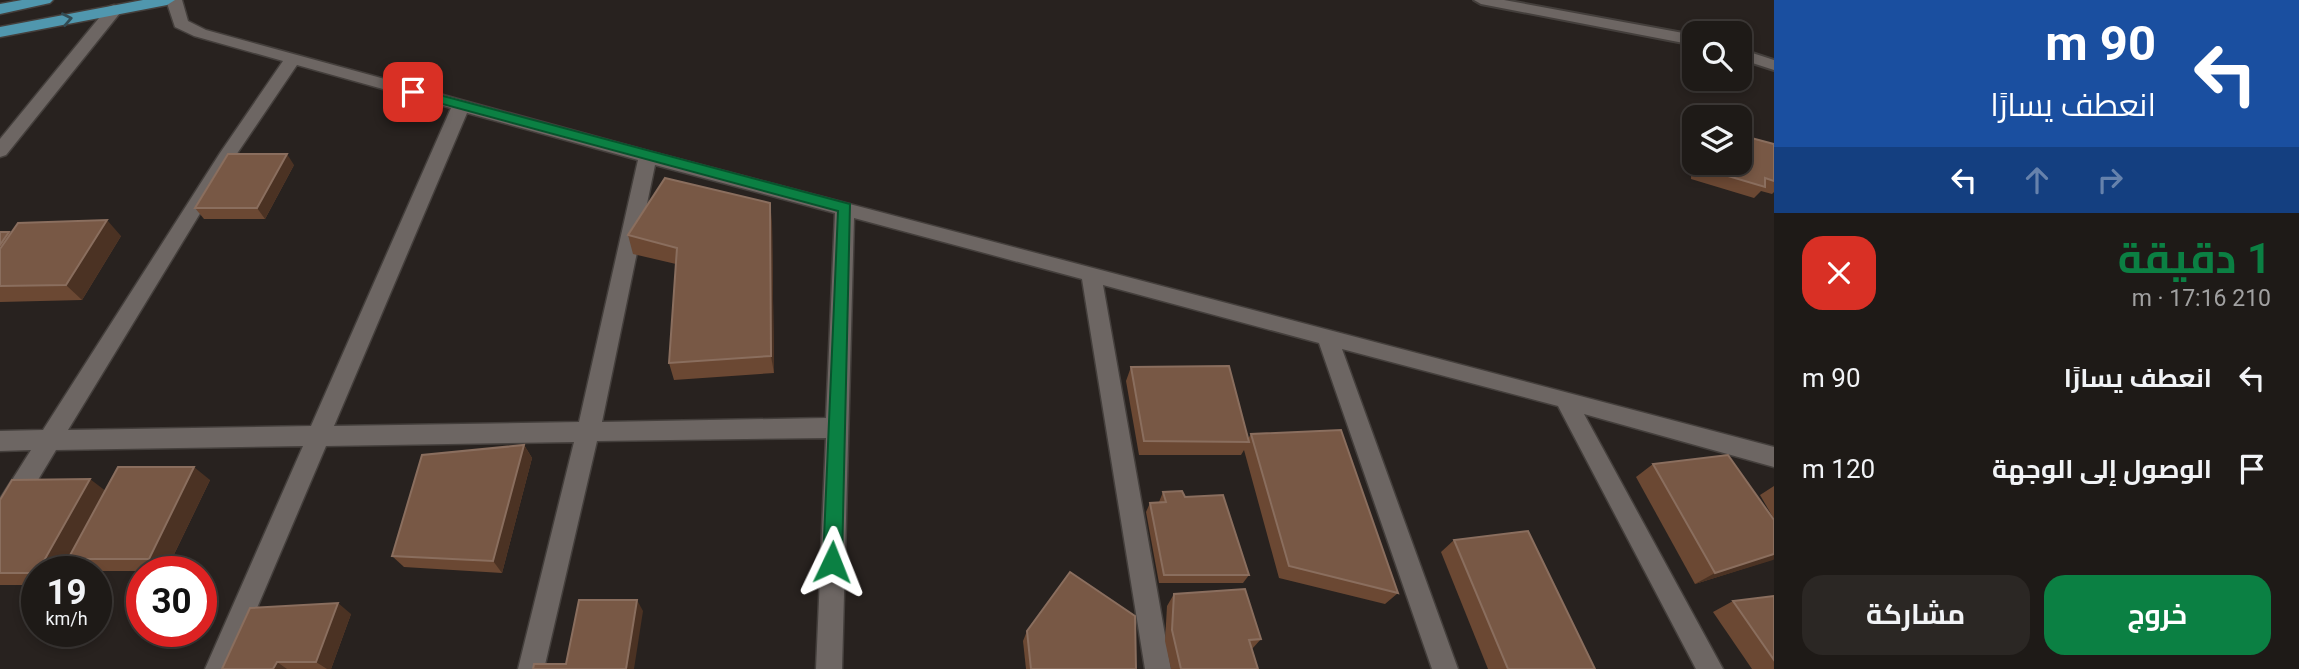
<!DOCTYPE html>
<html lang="ar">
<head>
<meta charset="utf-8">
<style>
  body { margin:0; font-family:Roboto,Cairo,sans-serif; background:#2b2724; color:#f1f3f6; direction:rtl; height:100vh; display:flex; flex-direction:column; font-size:26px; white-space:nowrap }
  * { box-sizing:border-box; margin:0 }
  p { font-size:23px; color:#a1a1a1 }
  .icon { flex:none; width:38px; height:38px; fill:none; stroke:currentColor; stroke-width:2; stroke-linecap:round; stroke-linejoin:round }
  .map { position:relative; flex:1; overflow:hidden; direction:ltr }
  .details { display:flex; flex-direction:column; background:#1e1a17; width:525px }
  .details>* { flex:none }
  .top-card { background:#1a4fa0; color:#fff; overflow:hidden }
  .fabs { position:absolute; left:1682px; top:21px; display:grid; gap:14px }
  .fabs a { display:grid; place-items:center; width:70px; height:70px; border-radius:14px; background:#1e1a17; box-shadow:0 4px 10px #0003,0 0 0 2px #3c3836; font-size:35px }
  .speed { position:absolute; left:21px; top:556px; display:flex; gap:14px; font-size:35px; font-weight:700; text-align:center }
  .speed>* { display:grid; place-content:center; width:91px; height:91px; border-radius:50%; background:#1e1a17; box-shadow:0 4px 10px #0003,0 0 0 2px #3c3836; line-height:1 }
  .speed small { font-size:18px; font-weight:400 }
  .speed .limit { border:10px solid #d22; background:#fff; color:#111 }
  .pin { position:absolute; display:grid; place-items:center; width:60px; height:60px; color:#fff; margin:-30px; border-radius:14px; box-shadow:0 4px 10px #0006 }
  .me { position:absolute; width:77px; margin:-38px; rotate:2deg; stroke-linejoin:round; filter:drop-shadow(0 0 5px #0008) }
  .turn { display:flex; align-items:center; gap:24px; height:147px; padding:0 28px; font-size:32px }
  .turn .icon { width:91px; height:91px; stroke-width:2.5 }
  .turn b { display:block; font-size:49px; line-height:60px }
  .lanes { display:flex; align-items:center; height:66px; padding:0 28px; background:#0003; justify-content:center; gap:35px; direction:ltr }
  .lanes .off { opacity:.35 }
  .round { display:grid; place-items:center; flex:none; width:74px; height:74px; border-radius:21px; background:#2b2724 }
  .head { display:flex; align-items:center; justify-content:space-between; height:119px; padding:0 28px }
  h1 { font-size:42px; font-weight:700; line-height:52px; color:#0b8043 }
  .primary-button { display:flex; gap:14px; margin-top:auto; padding:14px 28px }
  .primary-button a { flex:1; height:80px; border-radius:21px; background:#0b8043; color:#fff; font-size:28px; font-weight:700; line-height:80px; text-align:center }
  .primary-button a+a { background:#2b2724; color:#f1f3f6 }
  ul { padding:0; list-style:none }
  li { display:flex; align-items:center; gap:21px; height:91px; padding:0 28px }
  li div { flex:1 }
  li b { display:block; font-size:26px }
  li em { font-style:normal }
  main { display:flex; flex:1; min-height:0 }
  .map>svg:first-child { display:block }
</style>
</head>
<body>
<main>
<section class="details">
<div class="top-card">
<div class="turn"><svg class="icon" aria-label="left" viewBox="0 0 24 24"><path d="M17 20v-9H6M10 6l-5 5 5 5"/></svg><div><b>90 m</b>انعطف يسارًا</div></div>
<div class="lanes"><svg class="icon" aria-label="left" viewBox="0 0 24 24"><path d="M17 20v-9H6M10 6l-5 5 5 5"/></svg><svg class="icon off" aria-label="ahead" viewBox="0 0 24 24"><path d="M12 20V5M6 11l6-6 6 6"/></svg><svg class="icon off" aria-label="right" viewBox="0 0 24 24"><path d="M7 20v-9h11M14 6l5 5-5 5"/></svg></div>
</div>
<div class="head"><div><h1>1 دقيقة</h1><p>210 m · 17:16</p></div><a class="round" style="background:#d93025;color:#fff"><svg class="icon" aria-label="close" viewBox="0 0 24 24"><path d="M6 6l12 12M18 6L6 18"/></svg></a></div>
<ul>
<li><svg class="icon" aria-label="left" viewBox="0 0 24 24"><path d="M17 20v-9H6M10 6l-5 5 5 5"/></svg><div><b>انعطف يسارًا</b></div><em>90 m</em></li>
<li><svg class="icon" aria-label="arrive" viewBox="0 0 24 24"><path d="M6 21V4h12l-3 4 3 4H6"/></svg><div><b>الوصول إلى الوجهة</b></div><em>120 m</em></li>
</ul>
<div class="primary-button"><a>خروج</a><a>مشاركة</a></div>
</section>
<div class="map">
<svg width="1774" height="669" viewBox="0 0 1774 669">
  <rect width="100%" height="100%" fill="#28221f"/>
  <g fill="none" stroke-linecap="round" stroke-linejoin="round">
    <g stroke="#443f3c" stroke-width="4">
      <g id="service">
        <polygon points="1474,0 1504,0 1694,35 1694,45 1481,4"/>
        <polygon points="1740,49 1774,60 1774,70 1740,59"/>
      </g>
    </g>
    <g stroke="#443f3c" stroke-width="3">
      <g id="minor">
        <path d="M166 0H182L188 21 206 30 648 151 1774 447V467L1584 414 1723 669H1696L1558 406 1342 349 1458 669H1432L1319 343 1103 285 1171 669H1145L1082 279 854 218 842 669H816L826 438 597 441 544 669H518L574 442 326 446 231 669H205L303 446 56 450 9 528 0 531V499L31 450 0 451V431L43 430 220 153 283 61 194 36 175 27ZM297 65 451 108 311 426 68 430 232 161ZM467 113 638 160 579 422 334 426ZM655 165 835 213 826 418 602 422Z"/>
        <polygon points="114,5 120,7 120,13 6,155 0,157 0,139 108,7"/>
      </g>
    </g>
    <g stroke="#443f3c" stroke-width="3">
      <g id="trunk">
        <polygon points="22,0 53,0 50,3 0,14 0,4"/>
        <polygon points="143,0 175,0 167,5 0,37 0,27"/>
      </g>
    </g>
    <use href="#service" fill="#6d6663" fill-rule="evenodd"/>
    <use href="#minor" fill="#6d6663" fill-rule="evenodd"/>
    <use href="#trunk" fill="#5097ae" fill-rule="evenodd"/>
  </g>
  <g fill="#6b4833">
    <polygon points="1740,135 1774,144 1774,192 1772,194 1761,191 1754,198 1691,179 1692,156 1694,154 1694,163 1740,163"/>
    <polygon points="294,165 265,219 204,219 195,208"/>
    <polygon points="772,222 774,373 674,380 669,363 676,264 633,254 628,235"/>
    <polygon points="0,232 9,232 11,233 121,236 82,300 0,302"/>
    <polygon points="1131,367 1248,439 1251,434 1398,593 1385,604 1279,578 1244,450 1241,455 1139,455 1126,381"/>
    <polygon points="524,445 532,458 502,573 404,567 392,556"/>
    <polygon points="1653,464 1774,559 1695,584 1636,477"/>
    <polygon points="210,480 166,571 87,571 70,560 64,572 37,572 37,585 0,585 0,500"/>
    <polygon points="1774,486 1774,519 1760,495"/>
    <polygon points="1163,492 1185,497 1249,575 1243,583 1159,583 1146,512 1150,503 1159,502"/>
    <polygon points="1454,540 1595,669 1488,669 1441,552"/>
    <polygon points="1174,594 1261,639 1252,649 1258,669 1171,669 1165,641 1167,606"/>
    <polygon points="1774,596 1774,669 1752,669 1713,612 1733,601"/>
    <polygon points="351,614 331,669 222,669"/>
    <polygon points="1027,631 1136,669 1026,669 1023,641"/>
  </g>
  <g fill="#4b3223">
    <polygon points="287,154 294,165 265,219 257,208"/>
    <polygon points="770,203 772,222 774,373 771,356"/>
    <polygon points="107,220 121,236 82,300 66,285"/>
    <polygon points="524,445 532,458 502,573 493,561"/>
    <polygon points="194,467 210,480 166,571 149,559"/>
    <polygon points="90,479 107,492 68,559 70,560 64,572 37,572"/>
    <polygon points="1774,554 1774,559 1773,560 1695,584 1715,573"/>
    <polygon points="637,600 643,611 634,669 626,669"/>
    <polygon points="338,603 351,614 331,669 327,669 316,662"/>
    <polygon points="277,662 287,669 273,669"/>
  </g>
  <g fill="#785845" stroke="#8a6e5e" stroke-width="2">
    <polygon points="1740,135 1774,144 1774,181 1765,178 1765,187 1701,168 1702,163 1740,163 1740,156 1741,156"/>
    <polygon points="228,154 287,154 257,208 195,208"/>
    <polygon points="665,178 770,203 771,356 669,363 677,248 628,235"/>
    <polygon points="107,220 66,285 0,286 0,249 18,223"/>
    <polygon points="0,232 9,232 0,245"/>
    <polygon points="1229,366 1249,442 1144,441 1131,367"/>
    <polygon points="1341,430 1398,593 1289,566 1251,434"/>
    <polygon points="524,445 493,561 392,556 422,455"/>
    <polygon points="1728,455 1774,520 1774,554 1715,573 1653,464"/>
    <polygon points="118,467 194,467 149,559 68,559"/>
    <polygon points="90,479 37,573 0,573 0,500 12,480"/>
    <polygon points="1182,491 1185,497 1223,495 1249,575 1164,575 1150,503 1166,502 1163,492"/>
    <polygon points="1528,531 1595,669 1508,669 1454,540"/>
    <polygon points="1070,572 1135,616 1136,669 1031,669 1027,631"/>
    <polygon points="1245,589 1261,639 1249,640 1258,669 1181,669 1172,630 1174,594"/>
    <polygon points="1774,596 1774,660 1733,601"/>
    <polygon points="579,600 637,600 626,669 533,669 534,664 566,664"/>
    <polygon points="338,603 316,662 277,662 273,669 222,669 250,608"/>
  </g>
  <defs><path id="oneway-chevron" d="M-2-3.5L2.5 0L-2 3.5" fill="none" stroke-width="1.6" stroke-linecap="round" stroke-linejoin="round" transform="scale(1.75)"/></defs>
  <use stroke="#324b53" href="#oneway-chevron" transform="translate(67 19) rotate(-11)"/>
  <polygon fill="#0b8043" stroke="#07532c" stroke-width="2" points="413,88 850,204 842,562 839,568 832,571 825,568 823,562 838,211 409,95 407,92"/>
</svg>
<div class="fabs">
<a><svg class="icon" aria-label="search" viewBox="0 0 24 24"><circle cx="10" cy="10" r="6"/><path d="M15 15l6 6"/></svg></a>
<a><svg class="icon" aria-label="layers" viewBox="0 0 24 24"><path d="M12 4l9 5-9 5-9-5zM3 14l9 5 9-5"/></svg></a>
</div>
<div class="speed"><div>19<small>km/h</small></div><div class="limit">30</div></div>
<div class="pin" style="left:413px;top:92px;background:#d93025"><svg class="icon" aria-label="arrive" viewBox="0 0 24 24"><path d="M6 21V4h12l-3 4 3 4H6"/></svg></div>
<svg class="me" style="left:832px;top:562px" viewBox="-20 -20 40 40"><path d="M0-17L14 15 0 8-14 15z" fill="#0b8043" stroke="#fff" stroke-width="4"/></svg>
</div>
</main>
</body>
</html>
